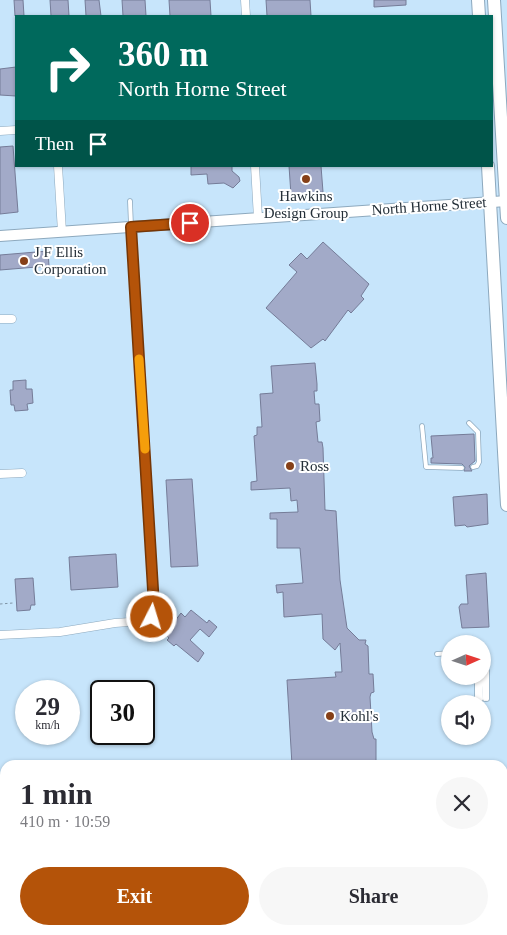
<!DOCTYPE html>
<html lang="en">
<head>
<meta charset="utf-8">
<style>
  body { margin:0; font-family:"Times New Roman",serif; background:#f7f7f7; color:#2b2b33; height:100vh; display:flex; flex-direction:column; font-size:19px; white-space:nowrap }
  * { box-sizing:border-box; margin:0 }
  p { font-size:16px; color:#7c7c81 }
  .icon { flex:none; width:28px; height:28px; fill:none; stroke:currentColor; stroke-width:2; stroke-linecap:round; stroke-linejoin:round }
  .map { position:relative; flex:1; overflow:hidden }
  .drawer { position:absolute; left:0px; top:760px; width:508px; height:175px; display:flex; flex-direction:column; background:#fff; border-radius:15px 15px 0 0; box-shadow:0 1px 4px #0004 }
  .drawer>* { flex:none }
  .guide { position:absolute; left:15px; top:15px; width:478px; height:152px; border-radius:0px; box-shadow:0 1px 4px #0004; background:#00695c; color:#fff; overflow:hidden }
  .needle { width:32px; rotate:87deg }
  .tools { position:absolute; left:441px; top:635px; display:grid; gap:10px }
  .tools a { display:grid; place-items:center; width:50px; height:50px; border-radius:50%; background:#fff; box-shadow:0 1px 4px #0004; font-size:25px }
  .speed { position:absolute; left:15px; top:680px; display:flex; gap:10px; font-size:25px; font-weight:700; text-align:center }
  .speed>* { display:grid; place-content:center; width:65px; height:65px; border-radius:50%; background:#fff; box-shadow:0 1px 4px #0004; line-height:1 }
  .speed small { font-size:12px; font-weight:400 }
  .speed .limit { border:2px solid #111; border-radius:8px; background:#fff; color:#111 }
  .pin { position:absolute; display:grid; place-items:center; width:42px; height:42px; color:#fff; margin:-21px; border:2px solid #fff; border-radius:50%; box-shadow:0 1px 5px #0007 }
  .me { position:absolute; width:55px; margin:-28px; rotate:5deg; stroke-linejoin:round; filter:drop-shadow(0 0 4px #0008) }
  .turn { display:flex; align-items:center; gap:18px; height:105px; padding:0 20px; font-size:22px }
  .turn .icon { width:65px; height:65px; stroke-width:2.5 }
  .turn b { display:block; font-size:35px; line-height:42px }
  .then { display:flex; align-items:center; height:48px; padding:0 20px; background:#0003; gap:10px; font-size:19px }
  .round { display:grid; place-items:center; flex:none; width:52px; height:52px; border-radius:26px; background:#f7f7f7 }
  .overview { display:flex; align-items:center; justify-content:space-between; height:85px; padding:0 20px }
  h1 { font-size:30px; font-weight:800; line-height:38px }
  .primary-button { display:flex; gap:10px; margin-top:auto; padding:10px 20px }
  .primary-button a { flex:1; height:58px; border-radius:30px; background:#b45309; color:#fff; font-size:20px; font-weight:800; line-height:58px; text-align:center }
  .primary-button a+a { background:#f7f7f7; color:#2b2b33 }
  .map>svg:first-child { display:block }
</style>
</head>
<body>
<div class="map">
<svg width="507" height="935" viewBox="0 0 507 935">
  <rect width="100%" height="100%" fill="#c7e5fb"/>
  <g fill="#a2aac8" stroke="#757c98">
    <polygon points="14,0 23,0 24,16 15,16"/>
    <polygon points="50,0 68,0 69,16 51,16"/>
    <polygon points="85,0 99,0 101,16 86,16"/>
    <polygon points="122,0 145,0 146,16 123,16"/>
    <polygon points="169,0 210,0 211,16 170,16"/>
    <polygon points="266,0 310,0 311,16 267,16"/>
    <polygon points="374,0 406,0 406,5 374,7"/>
    <polygon points="16,67 16,96 0,95 0,69"/>
    <polygon points="13,146 18,212 0,214 0,147"/>
    <polygon points="191,166 232,166 232,171 239,177 240,181 233,188 224,183 208,184 207,174 191,175"/>
    <polygon points="289,166 321,166 323,192 291,195"/>
    <polygon points="323,242 369,284 361,296 364,299 351,313 348,310 325,341 323,339 311,348 266,308 297,272 289,265 301,253 307,259"/>
    <polygon points="48,251 49,266 0,270 0,255"/>
    <polygon points="315,363 317,384 317,391 314,391 315,404 319,404 320,421 316,422 318,442 322,442 323,448 325,510 336,511 340,580 347,628 359,640 366,640 365,644 368,646 369,674 373,674 374,692 371,693 370,697 372,732 374,739 376,739 376,765 292,765 287,680 336,677 335,672 342,672 340,643 335,650 323,639 322,614 284,617 283,592 277,593 276,585 303,583 300,548 277,548 277,519 270,519 270,513 298,512 297,500 291,501 290,488 251,490 251,482 257,481 254,436 257,435 257,427 262,427 260,394 273,393 271,366"/>
    <polygon points="26,380 26,389 32,389 33,403 27,404 28,410 15,411 14,405 11,405 10,390 13,390 13,381"/>
    <polygon points="474,434 475,461 469,466 472,471 464,471 465,467 462,464 431,463 431,458 433,458 431,436"/>
    <polygon points="192,479 198,566 171,567 166,480"/>
    <polygon points="487,494 488,524 467,527 465,525 455,526 453,497"/>
    <polygon points="116,554 118,587 71,590 69,557"/>
    <polygon points="486,573 489,627 462,628 459,607 461,604 468,604 466,575"/>
    <polygon points="33,578 35,605 31,605 30,610 17,611 15,579"/>
    <polygon points="191,610 207,623 209,620 217,627 209,637 200,629 190,640 204,653 198,662 176,644 174,646 167,640 169,638 165,634 181,613 185,617"/>
  </g>
  <g fill="none" stroke-linecap="round" stroke-linejoin="round">
    <g stroke="#8da9be" stroke-width="5.5">
      <g id="service">
        <polyline points="130,201 131,226"/>
        <polyline points="469,423 478,432 479,462 477,466 473,467"/>
        <polyline points="422,426 426,467 462,468"/>
        <polyline points="482,651 486,655 487,663"/>
        <polyline points="437,654 450,653"/>
        <polyline points="482,654 483,664"/>
        <polyline points="483,671 485,699"/>
        <polyline points="477,676 477,700"/>
        <polyline points="480,676 481,699"/>
        <polyline points="487,699 487,671"/>
        <polyline points="458,930 459,935"/>
      </g>
    </g>
    <g stroke="#8da9be" stroke-width="9">
      <g id="minor">
        <polyline points="245,0 246,16"/>
        <polyline points="0,131 16,130"/>
        <polyline points="58,166 62,232"/>
        <polyline points="255,166 258,218"/>
        <polyline points="0,319 12,319"/>
        <polyline points="0,474 22,473"/>
        <polyline points="0,635 60,632 115,623 144,621 151,617 154,606 131,227"/>
        <polyline points="264,930 264,935"/>
      </g>
    </g>
    <g stroke="#8da9be" stroke-width="12">
      <g id="tertiary">
        <polyline points="0,236 507,201"/>
        <polyline points="0,890 3,935"/>
      </g>
    </g>
    <g stroke="#8da9be" stroke-width="13">
      <g id="secondary">
        <polyline points="502,912 507,912"/>
        <polyline points="141,935 218,930"/>
      </g>
    </g>
    <g stroke="#8da9be" stroke-width="14">
      <g id="primary">
        <polyline points="478,0 479,16"/>
        <polyline points="494,0 507,218"/>
        <polyline points="488,166 507,505"/>
      </g>
    </g>
    <polyline stroke="#8095a6" stroke-width="1" stroke-dasharray="2.5 2.5" stroke-linecap="butt" points="0,604 13,603"/>
    <use href="#service" stroke="#fff" stroke-width="4"/>
    <use href="#minor" stroke="#fff" stroke-width="8"/>
    <use href="#tertiary" stroke="#fff" stroke-width="10"/>
    <use href="#secondary" stroke="#fff" stroke-width="11"/>
    <use href="#primary" stroke="#fff" stroke-width="12"/>
  </g>
  <g fill="none" stroke-linecap="round" stroke-linejoin="round">
    <g stroke="#753606" stroke-width="12">
      <polyline id="route" points="152,617 154,606 131,227 190,223"/>
    </g>
    <use href="#route" stroke="#b45309" stroke-width="9"/>
    <polyline stroke="#f59e0b" stroke-width="9" points="139,359 145,449"/>
  </g>
  <g fill="#864018" stroke="#fff" stroke-width="2">
    <circle cx="306" cy="179" r="5"/>
    <circle cx="24" cy="261" r="5"/>
    <circle cx="290" cy="466" r="5"/>
    <circle cx="330" cy="716" r="5"/>
  </g>
  <g text-anchor="middle" dominant-baseline="central" stroke-width="4" stroke-linejoin="round" paint-order="stroke">
    <g font-size="15" fill="#242f38" stroke="#fff" text-anchor="start">
      <text x="306" y="196" text-anchor="middle">Hawkins<tspan x="306" dy="17">Design Group</tspan></text>
      <text x="34" y="252">J F Ellis<tspan x="34" dy="17">Corporation</tspan></text>
      <text x="300" y="466">Ross</text>
      <text x="340" y="716">Kohl's</text>
    </g>
    <g font-size="15" fill="#242f38" stroke="#fff">
      <text transform="translate(429 206) rotate(-4)">North Horne Street</text>
    </g>
  </g>
</svg>
<div class="tools">
<a><svg class="needle" viewBox="-14 -14 28 28"><path d="M0-13l5 13h-10z" fill="#e53935"/><path d="M0 13l5-13h-10z" fill="#7c7c81"/></svg></a>
<a><svg class="icon" aria-label="sound" viewBox="0 0 24 24"><path d="M4 9h4l5-4v14l-5-4H4zM17 9q2 3 0 6"/></svg></a>
</div>
<div class="speed"><div>29<small>km/h</small></div><div class="limit">30</div></div>
<div class="pin" style="left:190px;top:223px;background:#d93025"><svg class="icon" aria-label="arrive" viewBox="0 0 24 24"><path d="M6 21V4h12l-3 4 3 4H6"/></svg></div>
<svg class="me" style="left:152px;top:617px" viewBox="-20 -20 40 40"><circle r="17" fill="#b45309" stroke="#fff" stroke-width="3"/><path d="M0-11L8 9 0 5-8 9z" fill="#fff"/></svg>
<div class="guide">
<div class="turn"><svg class="icon" aria-label="right" viewBox="0 0 24 24"><path d="M7 20v-9h11M14 6l5 5-5 5"/></svg><div><b>360 m</b>North Horne Street</div></div>
<div class="then">Then<svg class="icon" aria-label="arrive" viewBox="0 0 24 24"><path d="M6 21V4h12l-3 4 3 4H6"/></svg></div>
</div>
<section class="drawer">
<div class="overview"><div><h1>1 min</h1><p>410 m · 10:59</p></div><a class="round"><svg class="icon" aria-label="close" viewBox="0 0 24 24"><path d="M6 6l12 12M18 6L6 18"/></svg></a></div>
<div class="primary-button"><a>Exit</a><a>Share</a></div>
</section>
</div>
</body>
</html>
